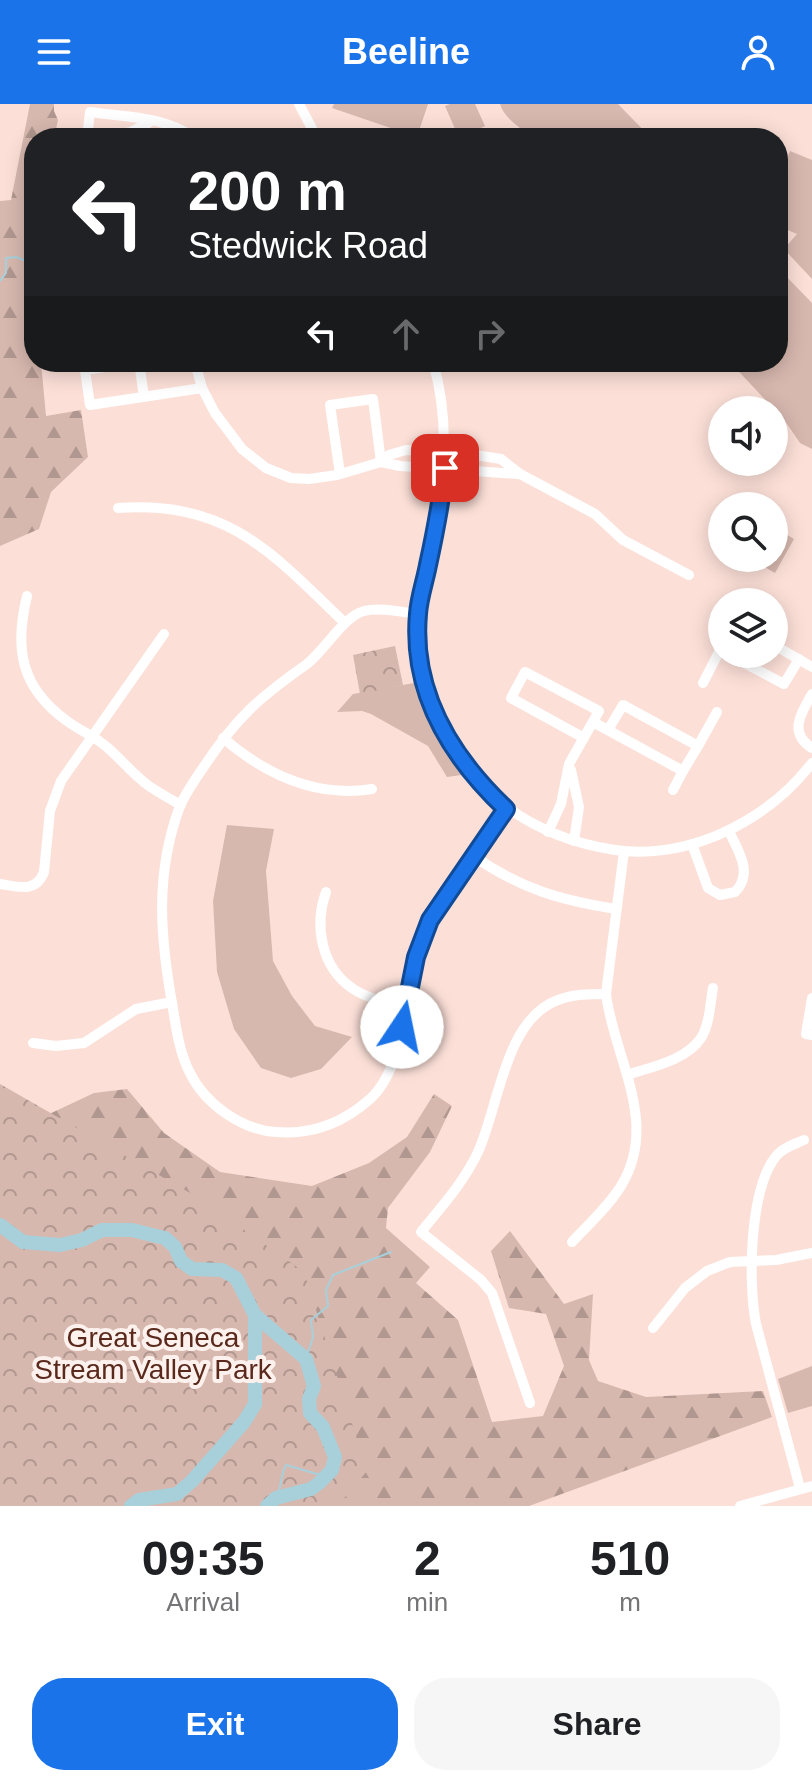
<!DOCTYPE html>
<html lang="en">
<head>
<meta charset="utf-8">
<style>
  body { margin:0; font-family:Arial,sans-serif; background:#f6f6f6; color:#202124; height:100vh; display:flex; flex-direction:column; font-size:30px; white-space:nowrap }
  * { box-sizing:border-box; margin:0 }
  p { font-size:26px; color:#757577 }
  .icon { flex:none; width:44px; height:44px; fill:none; stroke:currentColor; stroke-width:2; stroke-linecap:round; stroke-linejoin:round }
  .map { position:relative; height:1402px; overflow:hidden }
  .panel { display:flex; flex-direction:column; background:#fff; flex:1 }
  .panel>* { flex:none }
  .banner { position:absolute; left:24px; top:24px; width:764px; height:244px; border-radius:32px; box-shadow:0 4px 20px #0003; background:#202124; color:#fff; overflow:hidden }
  .buttons { position:absolute; left:708px; top:292px; display:grid; gap:16px }
  .buttons a { display:grid; place-items:center; width:80px; height:80px; border-radius:50%; background:#fff; box-shadow:0 4px 20px #0003; font-size:40px }
  .pin { position:absolute; display:grid; place-items:center; width:68px; height:68px; color:#fff; margin:-34px; border-radius:16px; box-shadow:0 4px 12px #0006 }
  .me { position:absolute; width:88px; margin:-44px; rotate:11deg; stroke-linejoin:round; filter:drop-shadow(0 0 6px #0008) }
  .turn { display:flex; align-items:center; gap:28px; height:168px; padding:0 32px; font-size:36px }
  .turn .icon { width:104px; height:104px; stroke-width:2.5 }
  .turn b { display:block; font-size:56px; line-height:68px }
  .lanes { display:flex; align-items:center; height:76px; padding:0 32px; background:#0003; justify-content:center; gap:40px; direction:ltr }
  .lanes .off { opacity:.35 }
  .eta { display:flex; justify-content:space-evenly; align-items:center; height:136px; text-align:center }
  .eta b { font-size:48px; font-weight:800; line-height:56px }
  .primary-button { display:flex; gap:16px; margin-top:auto; padding:16px 32px }
  .primary-button a { flex:1; height:92px; border-radius:32px; background:#1a73e8; color:#fff; font-size:32px; font-weight:800; line-height:92px; text-align:center }
  .primary-button a+a { background:#f6f6f6; color:#202124 }
  header { display:flex; justify-content:space-between; align-items:center; height:104px; padding:0 32px; background:#1a73e8; color:#fff; font-size:36px; font-weight:800 }
  .map>svg:first-child { display:block }
</style>
</head>
<body>
<header><svg class="icon" aria-label="menu" viewBox="0 0 24 24"><path d="M4 6h16M4 12h16M4 18h16"/></svg>Beeline<svg class="icon" aria-label="person" viewBox="0 0 24 24"><circle cx="12" cy="8" r="4"/><path d="M4 21q1-7 8-7t8 7"/></svg></header>
<div class="map">
<svg width="812" height="1402" viewBox="0 0 812 1402">
  <defs>
    <pattern id="forest-firs" width="22" height="20" patternUnits="userSpaceOnUse" patternTransform="scale(2)"><rect width="22" height="20" fill="#d7b8af"/><path d="M5 1l3.5 6h-7zM16 11l3.5 6h-7z" fill="#b0978f"/></pattern>
    <pattern id="park-crowns" width="20" height="18" patternUnits="userSpaceOnUse" patternTransform="scale(2)"><rect width="20" height="18" fill="#d7b8af"/><path d="M2 6a3 3 0 1 1 6 0M12 15a3 3 0 1 1 6 0" fill="none" stroke="#b0978f"/></pattern>
  </defs>
  <rect width="100%" height="100%" fill="#fce0d8"/>
  <g fill="#d7b8af">
    <polygon points="334,0 428,0 417,33 332,4"/>
    <polygon points="450,0 475,0 485,22 459,34 445,2"/>
    <path d="M500 0H618L651 34H531C521 23 504 15 500 0Z"/>
    <polygon points="790,47 812,56 812,175 784,145 797,130 778,122 778,78"/>
    <polygon points="778,164 812,199 812,345 800,339 785,317 730,258 778,258"/>
    <polygon points="425,577 469,670 447,673 428,642 371,610 362,607 337,608 353,590"/>
    <polygon points="227,721 274,725 266,767 273,857 292,892 315,922 352,933 321,965 291,974 261,964 234,925 217,868 213,797"/>
    <polygon points="812,1262 812,1302 788,1309 778,1275"/>
  </g>
  <g fill="url(#forest-firs)">
    <polygon points="30,0 54,0 54,7 58,16 54,34 34,34 34,258 41,258 46,312 81,306 88,353 51,388 39,425 0,442 0,97 11,96"/>
    <polygon points="127,985 164,1029 220,1068 312,1082 369,1059 407,1033 434,990 452,1002 430,1048 388,1104 386,1124 430,1163 416,1179 458,1216 492,1318 543,1312 564,1262 546,1210 509,1204 491,1147 510,1127 564,1200 593,1190 589,1256 598,1277 646,1293 763,1287 772,1313 529,1402 0,1402 0,1000 45,1012 94,989"/>
  </g>
  <g fill="url(#park-crowns)">
    <polygon points="774,423 794,435 775,469 749,454 774,454"/>
    <polygon points="395,542 403,581 360,590 353,551"/>
    <polygon points="0,980 199,1094 304,1168 367,1367 338,1402 0,1402"/>
  </g>
  <g fill="none" stroke-linecap="round" stroke-linejoin="round">
    <g stroke="#a7d0db" stroke-width="2">
      <polyline points="0,177 6,169 6,154 16,153 34,160"/>
      <polyline points="306,1255 313,1233 311,1216 328,1202 326,1186 333,1171 391,1148"/>
      <path d="M276 1394C282 1383 280 1372 286 1361L324 1372"/>
    </g>
    <g stroke="#a7d0db" stroke-width="14">
      <polyline points="0,1121 23,1138 60,1141 82,1136 102,1126 132,1126 152,1131 165,1134 175,1143 181,1157 192,1165 222,1166 236,1174 255,1211 306,1255 314,1282 309,1295 310,1309 323,1323 335,1353 332,1366 319,1379 311,1385 276,1394 267,1402"/>
      <polyline points="131,1402 139,1396 177,1390 192,1377 244,1318 255,1300 255,1211"/>
    </g>
    <g stroke="#fff" stroke-width="10">
      <polyline points="299,0 317,34"/>
      <path d="M87 34 90 8C125 13 165 12 194 34"/>
      <polyline points="104,34 131,28 150,18"/>
      <polyline points="195,258 202,284 215,309 242,345 266,364 291,374 309,375 337,371 381,358 389,351 406,346 455,348 501,355 520,370 595,410 623,436 689,471"/>
      <path d="M433 258C452 323 443 385 430 450 426 469 420 490 418 509 416 529 420 550 424 570 444 669 517 731 615 746 690 756 767 717 812 659"/>
      <polyline points="144,293 139,258 85,266 90,301 202,284"/>
      <polyline points="381,358 400,362 518,370"/>
      <polyline points="340,370 330,301 373,295 381,358"/>
      <path d="M118 404C229 397 271 448 345 519"/>
      <path d="M27 492C14 545 21 584 67 617 79 626 92 631 103 640 120 653 132 670 149 682 159 689 170 695 181 701"/>
      <polyline points="747,498 750,493"/>
      <path d="M418 510C401 508 380 503 364 507 344 512 325 546 307 560 260 593 237 613 205 661 196 674 186 688 180 702 155 769 160 831 172 899 176 923 179 948 190 969 205 1000 242 1026 276 1028 312 1031 343 1019 370 995 409 960 406 871 429 820 446 782 482 739 506 705"/>
      <polyline points="774,541 812,563"/>
      <polyline points="727,550 784,580 799,555"/>
      <polyline points="703,579 720,546"/>
      <path d="M812 590C801 609 788 629 812 644"/>
      <polyline points="593,618 683,667 698,642 623,601 608,626"/>
      <path d="M223 634C265 670 315 694 372 685"/>
      <polyline points="698,642 717,608"/>
      <polyline points="571,666 579,703 574,737"/>
      <polyline points="673,686 683,667"/>
      <polyline points="548,728 561,700 569,660 599,607 525,568 511,594 584,634"/>
      <path d="M692 740 708 784 720 791 735 788C754 769 738 747 729 727"/>
      <path d="M473 752C522 785 559 796 616 805"/>
      <path d="M0 780C19 783 36 789 44 768L50 707 61 677 164 530"/>
      <path d="M326 788C314 821 321 863 352 884 367 895 388 898 405 903"/>
      <polyline points="812,894 806,930 812,931"/>
      <polyline points="33,939 56,942 84,939 136,905 172,898"/>
      <path d="M627 971C651 963 687 956 701 934 710 920 710 899 713 884"/>
      <path d="M572 1138C589 1120 608 1103 621 1082 660 1018 614 955 606 890L624 747"/>
      <polyline points="653,1224 685,1184 707,1167 730,1158 776,1156 812,1149"/>
      <path d="M530 1299 492 1189 481 1176 421 1128C442 1102 464 1078 478 1048 499 1002 505 915 558 896 573 890 590 890 606 890"/>
      <path d="M800 1384 756 1220C748 1179 749 1084 777 1051 784 1043 795 1040 804 1036"/>
      <polyline points="740,1402 812,1382"/>
    </g>
  </g>
  <g fill="none" stroke-linecap="round" stroke-linejoin="round">
    <g stroke="#114b97" stroke-width="20">
      <path id="route" d="M402 923 416 853 430 816 506 705C451 653 411 589 418 510 419 494 425 477 428 461 435 429 441 397 445 364"/>
    </g>
    <use href="#route" stroke="#1a73e8" stroke-width="14"/>
  </g>
  <g text-anchor="middle" dominant-baseline="central" stroke-width="8" stroke-linejoin="round" paint-order="stroke">
    <g font-size="28" fill="#5a291c" stroke="#fdf1ee">
      <text x="153" y="1233">Great Seneca<tspan x="153" dy="32">Stream Valley Park</tspan></text>
    </g>
  </g>
</svg>
<div class="buttons">
<a><svg class="icon" aria-label="sound" viewBox="0 0 24 24"><path d="M4 9h4l5-4v14l-5-4H4zM17 9q2 3 0 6"/></svg></a>
<a><svg class="icon" aria-label="search" viewBox="0 0 24 24"><circle cx="10" cy="10" r="6"/><path d="M15 15l6 6"/></svg></a>
<a><svg class="icon" aria-label="layers" viewBox="0 0 24 24"><path d="M12 4l9 5-9 5-9-5zM3 14l9 5 9-5"/></svg></a>
</div>
<div class="pin" style="left:445px;top:364px;background:#d93025"><svg class="icon" aria-label="arrive" viewBox="0 0 24 24"><path d="M6 21V4h12l-3 4 3 4H6"/></svg></div>
<svg class="me" style="left:402px;top:923px" viewBox="-20 -20 40 40"><circle r="19" fill="#fff"/><path d="M0-13L10 11 0 6-10 11z" fill="#1a73e8"/></svg>
<div class="banner">
<div class="turn"><svg class="icon" aria-label="left" viewBox="0 0 24 24"><path d="M17 20v-9H6M10 6l-5 5 5 5"/></svg><div><b>200 m</b>Stedwick Road</div></div>
<div class="lanes"><svg class="icon" aria-label="left" viewBox="0 0 24 24"><path d="M17 20v-9H6M10 6l-5 5 5 5"/></svg><svg class="icon off" aria-label="ahead" viewBox="0 0 24 24"><path d="M12 20V5M6 11l6-6 6 6"/></svg><svg class="icon off" aria-label="right" viewBox="0 0 24 24"><path d="M7 20v-9h11M14 6l5 5-5 5"/></svg></div>
</div>
</div>
<section class="panel">
<div class="eta">
<div><b>09:35</b><p>Arrival</p></div>
<div><b>2</b><p>min</p></div>
<div><b>510</b><p>m</p></div>
</div>
<div class="primary-button"><a>Exit</a><a>Share</a></div>
</section>
</body>
</html>
